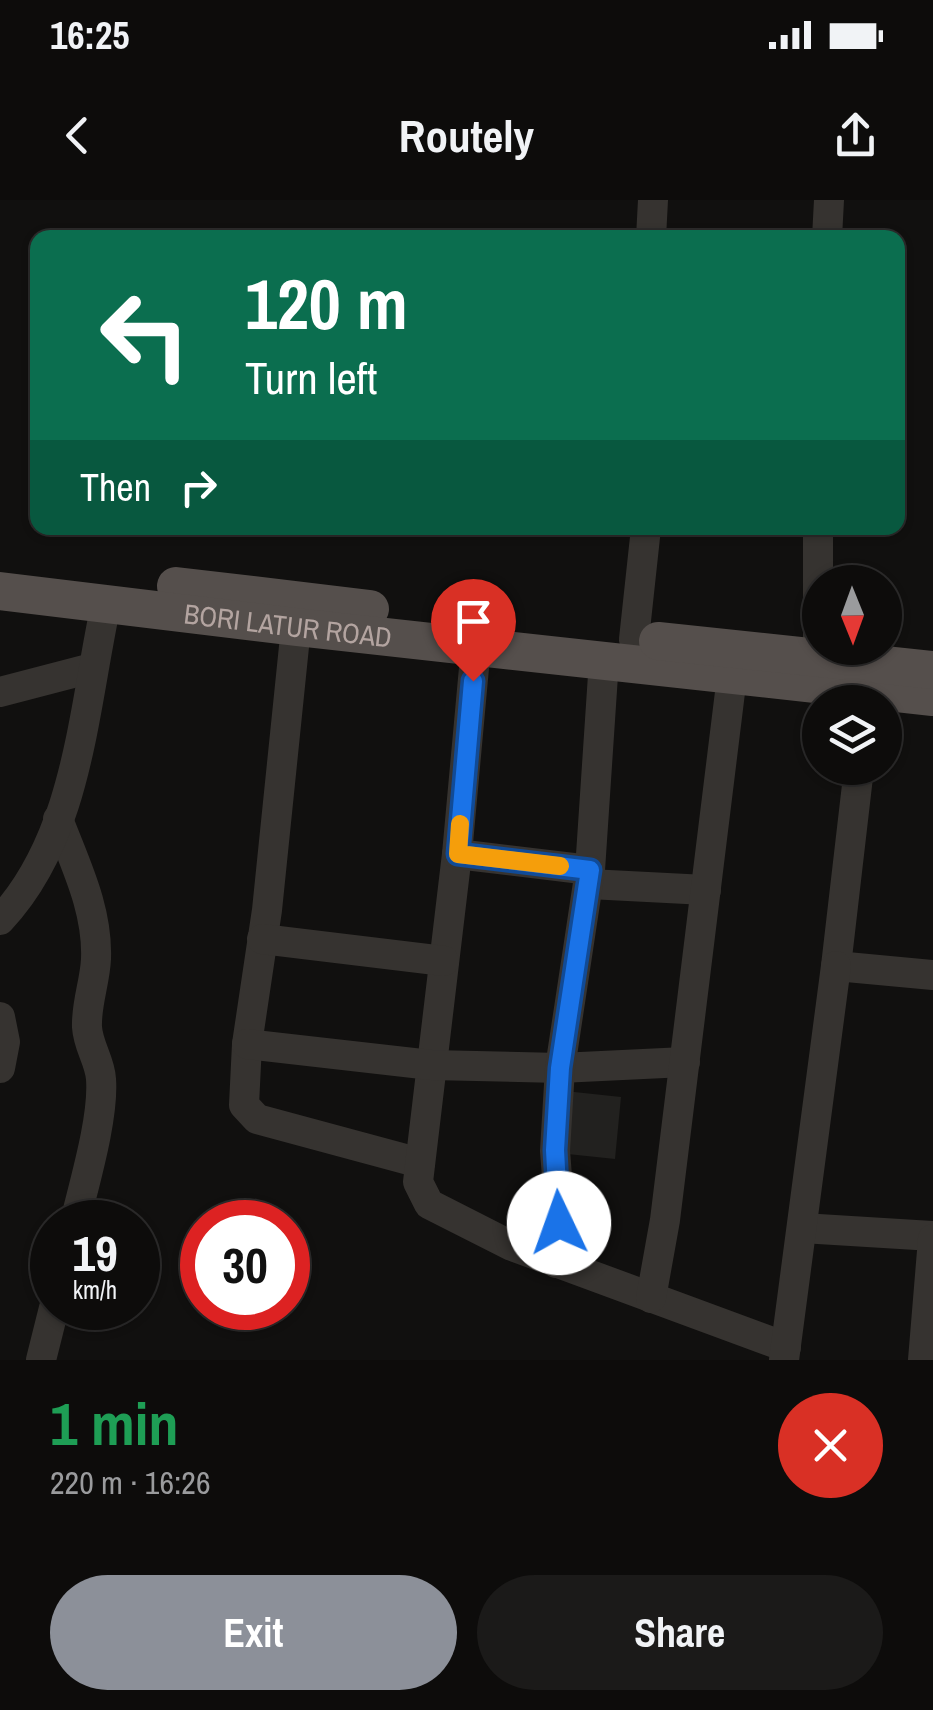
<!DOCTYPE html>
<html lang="en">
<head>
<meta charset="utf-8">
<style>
  body { margin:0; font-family:"Archivo Narrow",sans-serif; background:#1b1a19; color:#f1f3f6; height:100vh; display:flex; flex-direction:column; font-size:38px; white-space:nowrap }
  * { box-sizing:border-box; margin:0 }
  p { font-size:32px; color:#9a9b9d }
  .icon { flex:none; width:55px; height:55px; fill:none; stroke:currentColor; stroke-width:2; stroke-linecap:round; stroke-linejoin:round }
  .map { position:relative; height:1160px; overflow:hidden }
  .sheet { display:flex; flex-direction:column; background:#0d0c0b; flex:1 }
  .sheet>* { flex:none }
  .guide { position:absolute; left:30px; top:30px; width:875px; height:305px; border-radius:20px; box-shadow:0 2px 8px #0004,0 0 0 2px #2d2c2c; background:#0b6e4f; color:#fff; overflow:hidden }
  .needle { width:65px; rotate:179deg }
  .tools { position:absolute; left:802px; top:365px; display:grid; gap:20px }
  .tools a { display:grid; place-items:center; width:100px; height:100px; border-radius:50%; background:#0d0c0b; box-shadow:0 2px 8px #0004,0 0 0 2px #2d2c2c; font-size:50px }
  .speed { position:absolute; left:30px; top:1000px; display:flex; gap:20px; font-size:50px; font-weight:700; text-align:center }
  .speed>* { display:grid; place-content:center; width:130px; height:130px; border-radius:50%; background:#0d0c0b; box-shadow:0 2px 8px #0004,0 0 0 2px #2d2c2c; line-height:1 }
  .speed small { font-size:25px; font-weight:400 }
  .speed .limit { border:15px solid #d22; background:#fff; color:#111 }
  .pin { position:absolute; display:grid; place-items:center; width:85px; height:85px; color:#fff; margin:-102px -42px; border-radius:50% 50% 50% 0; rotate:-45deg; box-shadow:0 0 10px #0007 }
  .pin .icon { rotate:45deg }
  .me { position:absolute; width:110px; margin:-55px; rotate:357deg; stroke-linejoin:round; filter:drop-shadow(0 0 8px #0008) }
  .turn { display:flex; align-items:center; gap:35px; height:210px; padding:0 50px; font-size:45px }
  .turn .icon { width:130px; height:130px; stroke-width:2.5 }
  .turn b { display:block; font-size:70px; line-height:85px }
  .then { display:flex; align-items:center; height:95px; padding:0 50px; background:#0003; gap:20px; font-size:38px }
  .round { display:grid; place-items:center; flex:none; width:105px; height:105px; border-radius:52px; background:#1b1a19 }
  .summary { display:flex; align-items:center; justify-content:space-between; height:170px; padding:0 50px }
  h1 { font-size:60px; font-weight:700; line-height:75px; color:#1e9e55 }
  .primary-button { display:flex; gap:20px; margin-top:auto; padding:20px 50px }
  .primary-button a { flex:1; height:115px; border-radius:60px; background:#8c9099; color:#fff; font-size:40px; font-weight:700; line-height:115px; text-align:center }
  .primary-button a+a { background:#1b1a19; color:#f1f3f6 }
  .status { display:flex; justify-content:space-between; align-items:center; height:70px; padding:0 50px; background:#0d0c0b; direction:ltr }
  .status svg { height:28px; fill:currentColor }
  header { display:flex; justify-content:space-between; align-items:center; height:130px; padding:0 50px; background:#0d0c0b; font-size:45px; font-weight:700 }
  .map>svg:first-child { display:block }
</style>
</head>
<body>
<div class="status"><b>16:25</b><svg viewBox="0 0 49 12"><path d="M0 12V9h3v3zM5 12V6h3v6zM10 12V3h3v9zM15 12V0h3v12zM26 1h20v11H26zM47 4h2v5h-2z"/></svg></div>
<header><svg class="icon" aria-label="back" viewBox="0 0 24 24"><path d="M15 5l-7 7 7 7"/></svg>Routely<svg class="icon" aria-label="share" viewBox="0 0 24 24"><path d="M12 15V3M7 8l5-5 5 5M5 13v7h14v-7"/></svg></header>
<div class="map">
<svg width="933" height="1160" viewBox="0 0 933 1160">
  <rect width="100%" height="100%" fill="#11100f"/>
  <polygon fill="#22211f" points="565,891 621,897 615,959 558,953"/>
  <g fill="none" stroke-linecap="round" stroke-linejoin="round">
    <g stroke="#363330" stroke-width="30">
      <polyline points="651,38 653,0"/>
      <polyline points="827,38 829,0"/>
      <polyline points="296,427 267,710 247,844 244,905 257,919 420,963"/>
      <polyline points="634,439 646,328"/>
      <polyline points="476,446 457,654 418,982 429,1004 512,1046 786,1147"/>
      <polyline points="818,458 818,328"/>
      <polyline points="0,492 92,468"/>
      <polyline points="859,568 836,766 933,775"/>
      <path d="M58 619C75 664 98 709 96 759 95 782 86 804 87 827 88 846 100 861 101 879 104 918 84 984 75 1022"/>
      <polyline points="457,654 590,670 604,460"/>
      <polyline points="589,684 706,690"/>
      <path d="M0 720C78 637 83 511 106 404"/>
      <polyline points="262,739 444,761"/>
      <polyline points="0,817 5,842 0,868"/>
      <polyline points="247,844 431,865 560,868 685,862"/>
      <polyline points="802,1028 933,1036"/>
      <polyline points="556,1063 559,1002 555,951 560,868 590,670"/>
      <polyline points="651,1098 665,1020 732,476"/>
      <polyline points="41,1160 54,1108"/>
      <polyline points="784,1160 836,766"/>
      <polyline points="923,1160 933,1039"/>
    </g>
    <g stroke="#554f4c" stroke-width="38">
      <polyline points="176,386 370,409"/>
      <path id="s1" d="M0 391 296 427 933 497"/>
      <polyline points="658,441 933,470"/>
    </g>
  </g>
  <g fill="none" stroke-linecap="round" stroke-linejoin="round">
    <g stroke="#114b97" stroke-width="25">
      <polyline id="route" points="473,481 458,654 590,670 560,868 555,950 559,1023"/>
    </g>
    <use href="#route" stroke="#1a73e8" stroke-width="18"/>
    <polyline stroke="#f59e0b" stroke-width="18" points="460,624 458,654 560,666"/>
  </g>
  <g text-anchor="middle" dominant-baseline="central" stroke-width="10" stroke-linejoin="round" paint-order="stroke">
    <g font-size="28" fill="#b3a4a0" stroke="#0c0b0b">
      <text stroke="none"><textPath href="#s1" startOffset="290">BORI LATUR ROAD</textPath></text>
    </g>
  </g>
</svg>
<div class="tools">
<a><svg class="needle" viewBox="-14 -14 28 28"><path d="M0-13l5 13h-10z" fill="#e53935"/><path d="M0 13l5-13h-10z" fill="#9a9b9d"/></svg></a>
<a><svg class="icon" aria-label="layers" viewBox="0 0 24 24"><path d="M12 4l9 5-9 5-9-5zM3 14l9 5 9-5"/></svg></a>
</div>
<div class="speed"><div>19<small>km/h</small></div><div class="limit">30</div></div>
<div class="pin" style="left:473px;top:481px;background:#d93025"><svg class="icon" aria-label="arrive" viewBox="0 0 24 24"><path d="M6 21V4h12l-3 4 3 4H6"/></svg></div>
<svg class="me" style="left:559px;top:1023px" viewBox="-20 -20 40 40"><circle r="19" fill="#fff"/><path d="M0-13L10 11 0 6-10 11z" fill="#1a73e8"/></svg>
<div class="guide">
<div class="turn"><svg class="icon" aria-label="left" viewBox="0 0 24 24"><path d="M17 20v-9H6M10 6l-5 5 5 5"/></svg><div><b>120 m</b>Turn left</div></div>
<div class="then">Then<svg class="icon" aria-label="right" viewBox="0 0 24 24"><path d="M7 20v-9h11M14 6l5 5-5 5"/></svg></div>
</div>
</div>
<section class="sheet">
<div class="summary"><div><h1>1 min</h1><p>220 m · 16:26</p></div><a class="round" style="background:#d93025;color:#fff"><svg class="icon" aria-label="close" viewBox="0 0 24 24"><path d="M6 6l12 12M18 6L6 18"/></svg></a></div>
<div class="primary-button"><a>Exit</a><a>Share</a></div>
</section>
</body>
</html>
